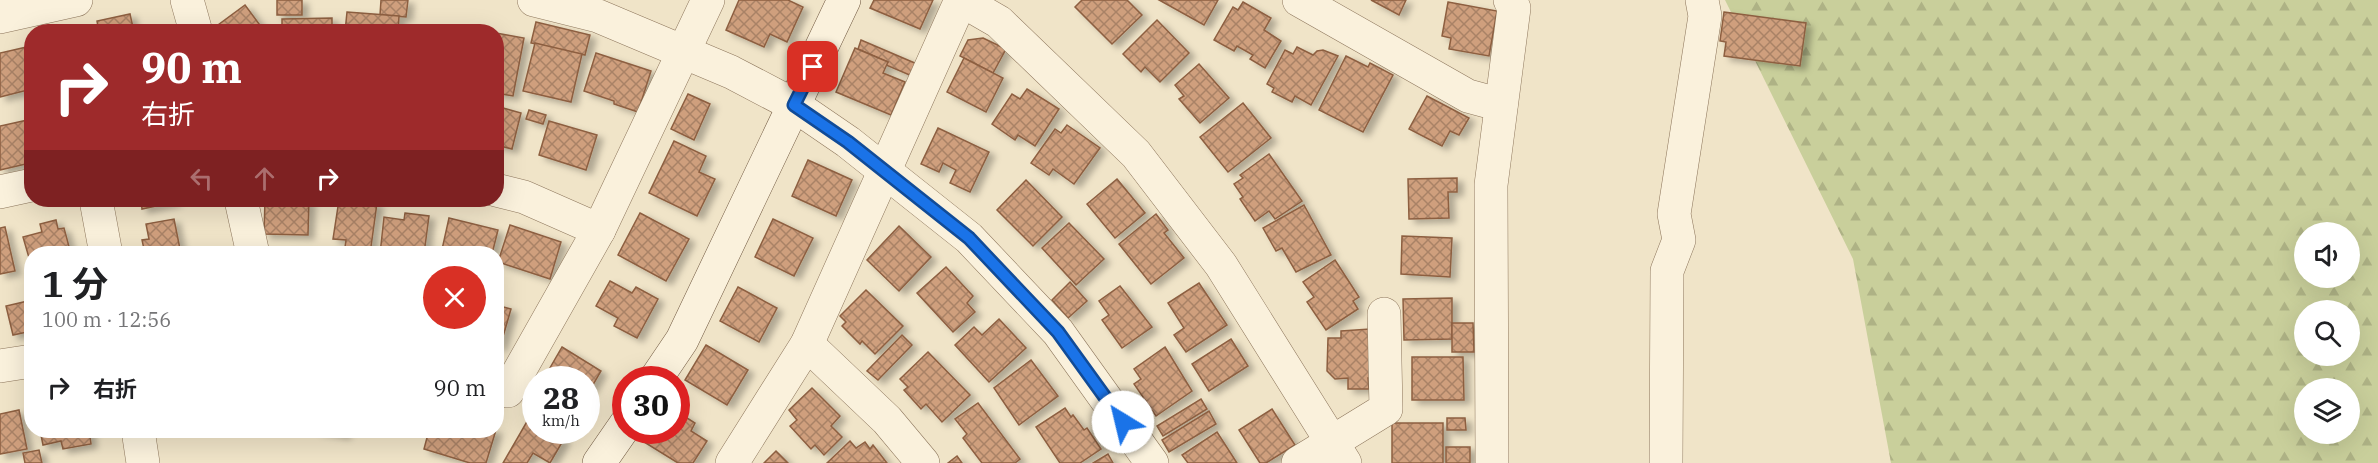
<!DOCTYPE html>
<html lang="ja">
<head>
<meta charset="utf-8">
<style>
  body { margin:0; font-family:"IBM Plex Serif","Noto Sans JP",serif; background:#f2f2f2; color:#202124; height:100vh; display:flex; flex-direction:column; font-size:22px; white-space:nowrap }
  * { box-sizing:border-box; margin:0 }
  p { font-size:20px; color:#757577 }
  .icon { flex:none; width:33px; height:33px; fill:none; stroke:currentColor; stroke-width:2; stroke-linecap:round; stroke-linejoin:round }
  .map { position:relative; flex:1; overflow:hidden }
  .panel { position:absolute; left:24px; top:246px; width:480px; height:192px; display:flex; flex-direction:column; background:#fff; border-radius:24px; box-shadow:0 6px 24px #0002 }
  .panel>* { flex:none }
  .top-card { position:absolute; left:24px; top:24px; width:480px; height:183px; border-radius:24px; box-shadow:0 6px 24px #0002; background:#9e2a2b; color:#fff; overflow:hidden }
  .tools { position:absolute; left:2294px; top:222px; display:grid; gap:12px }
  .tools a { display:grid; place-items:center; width:66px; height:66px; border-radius:50%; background:#fff; box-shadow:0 6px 24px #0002; font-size:30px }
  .speed { position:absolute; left:522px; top:366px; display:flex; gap:12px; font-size:30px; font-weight:700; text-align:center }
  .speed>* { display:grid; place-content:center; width:78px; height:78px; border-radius:50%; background:#fff; box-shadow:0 6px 24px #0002; line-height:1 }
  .speed small { font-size:15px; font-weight:400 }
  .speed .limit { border:9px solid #d22; background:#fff; color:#111 }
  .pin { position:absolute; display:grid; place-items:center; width:51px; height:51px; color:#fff; margin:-26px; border-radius:12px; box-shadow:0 3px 9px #0006 }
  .me { position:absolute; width:66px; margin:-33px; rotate:324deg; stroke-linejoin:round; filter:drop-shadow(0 0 4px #0008) }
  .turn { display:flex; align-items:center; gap:21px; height:126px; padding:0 18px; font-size:27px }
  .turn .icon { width:78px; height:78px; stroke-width:2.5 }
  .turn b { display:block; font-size:42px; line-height:51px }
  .lanes { display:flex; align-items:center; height:57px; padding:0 18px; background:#0003; justify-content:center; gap:30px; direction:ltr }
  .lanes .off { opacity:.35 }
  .round { display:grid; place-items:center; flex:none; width:63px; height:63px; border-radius:32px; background:#f2f2f2 }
  .overview { display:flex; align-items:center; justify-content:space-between; height:102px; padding:0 18px }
  h1 { font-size:36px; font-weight:700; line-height:45px }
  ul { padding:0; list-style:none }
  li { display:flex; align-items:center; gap:18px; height:78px; padding:0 18px }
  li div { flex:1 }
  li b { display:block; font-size:22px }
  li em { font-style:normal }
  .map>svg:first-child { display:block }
</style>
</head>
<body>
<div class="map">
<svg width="2378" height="463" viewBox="0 0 2378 463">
  <defs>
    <pattern id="forest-firs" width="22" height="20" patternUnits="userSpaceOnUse" patternTransform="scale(1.5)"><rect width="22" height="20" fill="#c9cf9b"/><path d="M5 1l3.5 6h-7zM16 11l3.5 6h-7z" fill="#aeb285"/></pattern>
    <pattern id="building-cross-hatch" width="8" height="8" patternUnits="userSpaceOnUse" patternTransform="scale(1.5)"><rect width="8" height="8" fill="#cf9f7d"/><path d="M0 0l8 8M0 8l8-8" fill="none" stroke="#a98266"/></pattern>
    <filter id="shadow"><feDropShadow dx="6" dy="4" stdDeviation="3" flood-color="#0004"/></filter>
  </defs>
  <rect width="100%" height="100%" fill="#f0e4c8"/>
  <path fill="url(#forest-firs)" fill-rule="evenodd" d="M1725 0H2378V463H1891L1853 259ZM2304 232H2349V278H2304ZM2304 310H2349V356H2304ZM2304 388H2349V434H2304Z"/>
  <g fill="url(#building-cross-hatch)" stroke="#8d5f41" stroke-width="1.5" filter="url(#shadow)">
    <rect x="277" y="0" width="25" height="15"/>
    <polygon points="381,0 408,0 406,17 380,15"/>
    <polygon points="739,0 788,0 803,7 787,42 770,34 764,47 726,30"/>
    <polygon points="874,0 933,0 920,29 870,8"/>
    <polygon points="1082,0 1127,0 1142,15 1112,44 1075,7"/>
    <polygon points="1159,0 1218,0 1204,25"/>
    <polygon points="1371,0 1406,0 1399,15"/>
    <polygon points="1243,2 1271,18 1264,30 1281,41 1265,68 1250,59 1253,55 1237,46 1234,51 1214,40 1233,7 1238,10"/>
    <polygon points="1448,2 1497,11 1489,56 1449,49 1451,38 1442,36"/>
    <polygon points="245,5 265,32 217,32 214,28"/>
    <polygon points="347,12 399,16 398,32 345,32"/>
    <polygon points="1724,12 1806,23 1800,66 1724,56 1726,42 1720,41"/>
    <polygon points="130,14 134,32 99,32 97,21"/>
    <polygon points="332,18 332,32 282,32 282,19"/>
    <polygon points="1157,20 1189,53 1160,82 1145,67 1141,72 1123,54"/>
    <polygon points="536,22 590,35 585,55 531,43"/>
    <polygon points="496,33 524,38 513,96 496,93"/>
    <polygon points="983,38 1006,49 993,73 960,56 968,40"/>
    <polygon points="861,40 917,64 912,76 886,65 888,62 858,49"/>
    <polygon points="535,43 582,54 571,102 523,91"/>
    <polygon points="31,46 32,89 0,97 0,53"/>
    <polygon points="1297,47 1313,55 1317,51 1323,50 1338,56 1311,105 1295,96 1292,102 1272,92 1274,88 1267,84 1285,50 1293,54"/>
    <polygon points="855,48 888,62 883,73 905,82 891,115 836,92"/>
    <polygon points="596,53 651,71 638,112 614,104 614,101 584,91"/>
    <polygon points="1346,56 1368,67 1370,63 1393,75 1363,132 1319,110"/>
    <polygon points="964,58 1003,78 986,112 947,92"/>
    <polygon points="1199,64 1229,98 1200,123 1179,99 1184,96 1175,85"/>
    <polygon points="1027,89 1059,109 1035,146 1018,135 1015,140 992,124 1012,94 1020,99"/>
    <polygon points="688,94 710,104 694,140 671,129"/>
    <polygon points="1427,96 1469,118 1459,135 1450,131 1442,146 1409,129"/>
    <polygon points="1243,103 1271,138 1228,172 1200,137"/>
    <polygon points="496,106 521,113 512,149 496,145"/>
    <polygon points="529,110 546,115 543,124 526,119"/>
    <polygon points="32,119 32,154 25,155 26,164 0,170 0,126"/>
    <polygon points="549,121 597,135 586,170 539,155"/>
    <polygon points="1067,125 1100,148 1074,184 1053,169 1049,175 1031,163 1055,129 1061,133"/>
    <polygon points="938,128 989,152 970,192 950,183 956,170 943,163 939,172 921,164"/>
    <polygon points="674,141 706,156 699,172 715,179 697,216 649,193"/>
    <polygon points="1269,154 1302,201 1275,219 1269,211 1255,221 1240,199 1243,197 1234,184 1243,178 1240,175"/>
    <polygon points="808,160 852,180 836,216 792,196"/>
    <polygon points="1457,178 1457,192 1448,192 1449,218 1409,219 1408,179"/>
    <polygon points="1117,179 1145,213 1115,238 1087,204"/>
    <polygon points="1026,180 1062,217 1033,246 997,210"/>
    <polygon points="141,200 174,200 175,202 142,209"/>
    <polygon points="265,200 309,200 308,235 264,234"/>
    <polygon points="339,200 366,200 366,202 377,203 370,254 344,254 346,240 333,239"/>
    <polygon points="1304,205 1331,255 1296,272 1282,248 1276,251 1263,228"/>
    <polygon points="405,213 429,216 424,254 380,254 384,217 404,220"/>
    <polygon points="640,213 689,239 666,281 618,255"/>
    <polygon points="1156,214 1168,230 1164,233 1184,258 1151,284 1119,244"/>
    <polygon points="449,218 498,230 492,254 441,254"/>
    <polygon points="174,219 181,254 145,254 142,240 149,239 146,224"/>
    <polygon points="773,219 813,238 794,276 755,257"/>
    <polygon points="56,220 58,229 64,228 71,254 32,254 32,268 23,237 42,232 40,224"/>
    <polygon points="1069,223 1104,259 1076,285 1042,248"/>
    <polygon points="510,225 561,242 550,279 498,262"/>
    <polygon points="899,226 931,257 899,291 867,260"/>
    <polygon points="5,227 15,271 0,274 0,228"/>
    <polygon points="1402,236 1452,238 1450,277 1401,274"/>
    <polygon points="1335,260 1359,297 1353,301 1358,309 1326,330 1307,302 1314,297 1303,282"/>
    <polygon points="946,267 973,296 967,303 975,312 953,332 917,293"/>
    <polygon points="610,281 632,293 636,287 658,299 637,338 614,326 618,318 596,306"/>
    <polygon points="1070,282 1087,301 1068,318 1052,300"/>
    <polygon points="1199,283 1227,325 1186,352 1174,335 1184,328 1168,303"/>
    <polygon points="1120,286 1152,327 1122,348 1102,320 1109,315 1099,301"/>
    <polygon points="738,287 777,308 759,342 720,321"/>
    <polygon points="866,290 903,326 875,354 862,341 860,344 842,326 846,322 840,316"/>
    <polygon points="1452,298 1452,339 1404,340 1403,299"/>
    <polygon points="32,300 32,331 13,335 6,306"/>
    <polygon points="496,305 511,309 500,347 496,346"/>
    <polygon points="999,319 1026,348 989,382 955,345 974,327 982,335"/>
    <polygon points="1452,323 1473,323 1474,352 1452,352"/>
    <polygon points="1370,329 1372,378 1368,378 1369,389 1348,389 1348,378 1335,379 1327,371 1328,338 1341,338 1341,331"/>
    <polygon points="902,335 912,345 878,380 867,371"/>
    <polygon points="1231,339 1248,366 1209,391 1192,364"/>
    <polygon points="706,345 748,370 727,405 685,380"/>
    <polygon points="562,347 601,371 590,390 586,387 586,380 574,380 569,376 567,380 543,380"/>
    <polygon points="1165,347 1192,391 1156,416 1134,384 1141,379 1134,369"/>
    <polygon points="928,352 970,395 942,422 926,404 921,409 904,390 908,387 900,379"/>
    <polygon points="1412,357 1463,357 1464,400 1412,400"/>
    <polygon points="1031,360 1058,396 1019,425 994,388"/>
    <polygon points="812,388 840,416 831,426 842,437 824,455 815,445 811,449 790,426 797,420 789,410"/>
    <polygon points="1201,399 1207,409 1163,436 1157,426"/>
    <polygon points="978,403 1020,459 1015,463 982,463 963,438 967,434 955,419"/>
    <polygon points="1065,408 1071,417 1073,415 1084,430 1087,428 1101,449 1080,463 1060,463 1036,427"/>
    <polygon points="1272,409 1295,445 1266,463 1260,463 1239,430"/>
    <polygon points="19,410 27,449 0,454 0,414"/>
    <polygon points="676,411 695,423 691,431 707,441 693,463 678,463 644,442 651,430 676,430"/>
    <polygon points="1209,411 1216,424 1169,452 1162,440"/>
    <polygon points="529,418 536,422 536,430 550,430 564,439 550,463 533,453 527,463 503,463"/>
    <polygon points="1447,418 1465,418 1466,430 1447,430"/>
    <rect x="1392" y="423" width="51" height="40"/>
    <polygon points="40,430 89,430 91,444 63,449 61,441 43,445"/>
    <polygon points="315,430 345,430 344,435"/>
    <polygon points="429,430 496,430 486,463 470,463 424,449"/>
    <polygon points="1217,432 1237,463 1188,463 1182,455"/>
    <polygon points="850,441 856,448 865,442 870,449 873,445 887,463 827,463"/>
    <rect x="1446" y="447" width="24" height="16"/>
    <polygon points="39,450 42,463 25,463 23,453"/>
    <polygon points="776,451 788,463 764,463"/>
    <polygon points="1108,454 1113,463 1093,463"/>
    <polygon points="957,456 962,463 948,463"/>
  </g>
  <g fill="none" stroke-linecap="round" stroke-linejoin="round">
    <g stroke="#8d765c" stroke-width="34">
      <g id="street">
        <polyline points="187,0 196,32"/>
        <polyline points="534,0 598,16 731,72 794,105 848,142 969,238 1058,332 1152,463"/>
        <polyline points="961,0 999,22 1136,154 1221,265 1345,463"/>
        <polyline points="1299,0 1468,96 1501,105"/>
        <polyline points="0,17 76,0"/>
        <polyline points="496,190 524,197 599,230"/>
        <polyline points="0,192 32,185"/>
        <polyline points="96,200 106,254"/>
        <polyline points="241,200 253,254"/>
        <polyline points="807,344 887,420 923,463"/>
        <polyline points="0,366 32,361"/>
        <polyline points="496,387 508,391 599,230 708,0"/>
        <polyline points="138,430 143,463"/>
        <polyline points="732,463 807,344 961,0"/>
        <polyline points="1298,463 1386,409 1384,314"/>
        <polyline points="1492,463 1491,185 1514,8 1510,0"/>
        <polyline points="1666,463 1667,271 1679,240 1674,214 1705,16 1702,0"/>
      </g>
    </g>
    <g stroke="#6f573f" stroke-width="34">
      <g id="secondary">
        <polyline points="655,380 682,340 844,0"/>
        <polyline points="599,463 626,424"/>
      </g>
    </g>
    <use href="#street" stroke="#faf1dc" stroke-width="33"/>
    <use href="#secondary" stroke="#faf1dc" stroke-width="33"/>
  </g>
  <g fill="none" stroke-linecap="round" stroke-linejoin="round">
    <g stroke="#114b97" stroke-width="15">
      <polyline id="route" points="813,67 794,105 848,142 969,238 1058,332 1123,422"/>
    </g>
    <use href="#route" stroke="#1a73e8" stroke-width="10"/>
  </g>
</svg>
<div class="tools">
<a><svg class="icon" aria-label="sound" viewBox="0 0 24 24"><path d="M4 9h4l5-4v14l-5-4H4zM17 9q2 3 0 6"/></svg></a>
<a><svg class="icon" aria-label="search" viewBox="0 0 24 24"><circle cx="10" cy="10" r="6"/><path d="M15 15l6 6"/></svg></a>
<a><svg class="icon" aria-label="layers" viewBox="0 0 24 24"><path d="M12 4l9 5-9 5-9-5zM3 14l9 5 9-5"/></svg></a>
</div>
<div class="speed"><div>28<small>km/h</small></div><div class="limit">30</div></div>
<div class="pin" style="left:813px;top:67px;background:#d93025"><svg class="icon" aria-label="arrive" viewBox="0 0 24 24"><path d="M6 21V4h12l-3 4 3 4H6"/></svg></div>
<svg class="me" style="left:1123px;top:422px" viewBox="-20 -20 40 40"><circle r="19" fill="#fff"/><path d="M0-13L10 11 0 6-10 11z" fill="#1a73e8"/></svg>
<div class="top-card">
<div class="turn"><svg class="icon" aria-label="right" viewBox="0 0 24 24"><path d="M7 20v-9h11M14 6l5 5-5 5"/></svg><div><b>90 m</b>右折</div></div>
<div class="lanes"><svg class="icon off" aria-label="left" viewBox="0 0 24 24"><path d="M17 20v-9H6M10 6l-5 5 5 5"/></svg><svg class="icon off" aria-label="ahead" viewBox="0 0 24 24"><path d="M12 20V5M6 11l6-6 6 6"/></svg><svg class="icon" aria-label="right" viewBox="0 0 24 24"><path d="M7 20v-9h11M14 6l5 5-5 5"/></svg></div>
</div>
<section class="panel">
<div class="overview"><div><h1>1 分</h1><p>100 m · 12:56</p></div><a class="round" style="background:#d93025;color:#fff"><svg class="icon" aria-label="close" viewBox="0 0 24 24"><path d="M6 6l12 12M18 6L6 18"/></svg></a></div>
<ul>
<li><svg class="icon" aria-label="right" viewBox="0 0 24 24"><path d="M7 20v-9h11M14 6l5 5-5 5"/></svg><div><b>右折</b></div><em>90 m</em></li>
</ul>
</section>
</div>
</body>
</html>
